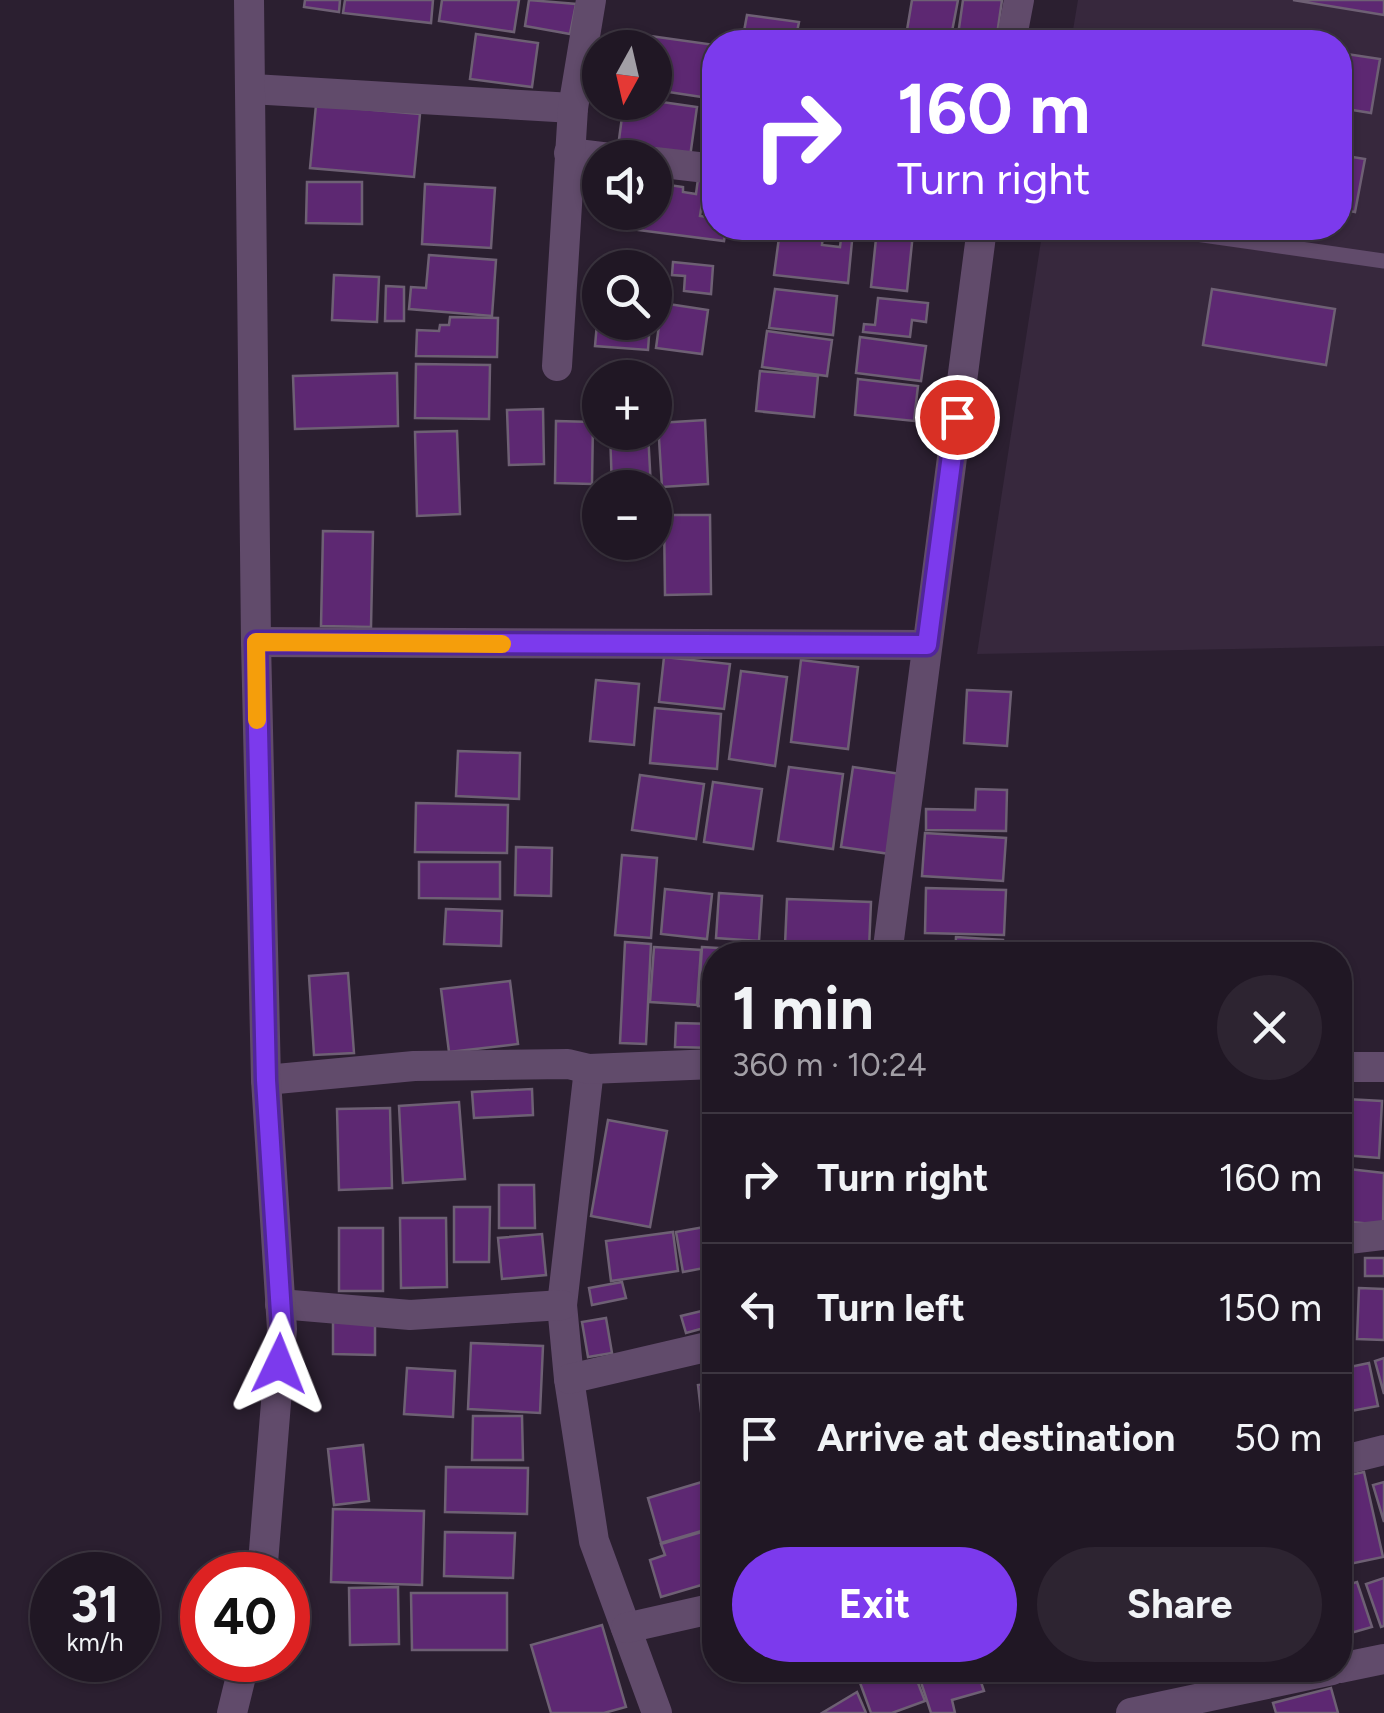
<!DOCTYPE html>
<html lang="en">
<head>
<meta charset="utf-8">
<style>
  body { margin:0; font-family:Figtree,sans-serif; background:#2d2431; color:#f1f3f6; height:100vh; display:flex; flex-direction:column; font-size:38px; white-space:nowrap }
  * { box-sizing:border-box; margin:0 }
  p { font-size:32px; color:#a29fa6 }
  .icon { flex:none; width:55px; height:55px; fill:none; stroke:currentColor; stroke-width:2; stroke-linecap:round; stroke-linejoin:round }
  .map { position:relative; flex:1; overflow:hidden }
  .details { position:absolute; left:702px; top:942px; width:650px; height:740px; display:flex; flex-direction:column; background:#201724; border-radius:40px; box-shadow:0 2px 8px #0004,0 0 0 2px #3d3641 }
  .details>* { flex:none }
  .hud { position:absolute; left:702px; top:30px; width:650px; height:210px; border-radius:40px; box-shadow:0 2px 8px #0004,0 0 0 2px #3d3641; background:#7c3aed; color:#fff; overflow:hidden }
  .needle { width:65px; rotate:188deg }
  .tools { position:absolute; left:582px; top:30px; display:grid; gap:20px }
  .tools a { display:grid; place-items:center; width:90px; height:90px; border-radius:50%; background:#201724; box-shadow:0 2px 8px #0004,0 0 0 2px #3d3641; font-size:50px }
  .speed { position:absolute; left:30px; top:1552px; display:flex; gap:20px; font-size:50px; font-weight:700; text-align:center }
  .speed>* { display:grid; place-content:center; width:130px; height:130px; border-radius:50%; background:#201724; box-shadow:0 2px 8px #0004,0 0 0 2px #3d3641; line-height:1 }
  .speed small { font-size:25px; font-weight:400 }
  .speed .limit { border:15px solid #d22; background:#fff; color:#111 }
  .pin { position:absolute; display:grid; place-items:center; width:85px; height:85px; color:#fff; margin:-42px; border:5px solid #fff; border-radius:50%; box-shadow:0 2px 10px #0007 }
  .me { position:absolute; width:110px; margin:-55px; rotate:2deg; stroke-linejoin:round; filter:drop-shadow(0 0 8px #0008) }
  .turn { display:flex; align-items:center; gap:35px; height:210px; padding:0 30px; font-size:45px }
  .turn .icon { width:130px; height:130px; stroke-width:2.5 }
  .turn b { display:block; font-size:70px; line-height:85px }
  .round { display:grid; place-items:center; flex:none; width:105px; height:105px; border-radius:52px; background:#2d2431 }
  .overview { display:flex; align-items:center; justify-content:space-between; height:170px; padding:0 30px }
  h1 { font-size:60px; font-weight:700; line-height:75px }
  .action { display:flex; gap:20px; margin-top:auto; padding:20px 30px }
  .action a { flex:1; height:115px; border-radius:60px; background:#7c3aed; color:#fff; font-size:40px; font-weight:700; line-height:115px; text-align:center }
  .action a+a { background:#2d2431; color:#f1f3f6 }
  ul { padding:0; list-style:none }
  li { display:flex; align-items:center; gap:30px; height:130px; padding:0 30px; border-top:2px solid #3d3641 }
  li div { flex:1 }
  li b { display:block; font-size:38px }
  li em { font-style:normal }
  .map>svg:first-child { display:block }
</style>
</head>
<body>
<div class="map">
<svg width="1384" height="1713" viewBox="0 0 1384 1713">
  <rect width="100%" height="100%" fill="#2b1f30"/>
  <polygon fill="#37283d" points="1078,0 1384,0 1384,646 977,654 1043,228 1340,228 1340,42 1071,42"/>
  <g fill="#5d2872" stroke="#6e6074" stroke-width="2.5">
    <polygon points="305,0 340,0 339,12 304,7"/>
    <polygon points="345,0 433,0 431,23 343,13"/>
    <polygon points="442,0 519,0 514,32 439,21"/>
    <polygon points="529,0 576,4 570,34 525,26"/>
    <polygon points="912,0 958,0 950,42 905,42"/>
    <polygon points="963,0 1002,0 996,42 957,42"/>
    <polygon points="1293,0 1384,0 1384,15"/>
    <polygon points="747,15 799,22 795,42 743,37"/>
    <polygon points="1206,31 1277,42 1204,42"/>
    <polygon points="476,34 538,43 532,87 470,79"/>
    <polygon points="636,34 715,45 715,99 655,90 655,48 634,48"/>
    <polygon points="1340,53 1380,59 1371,113 1340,108"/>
    <polygon points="655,101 697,107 690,157 618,147 624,102"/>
    <polygon points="316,105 420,114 414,177 310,168"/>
    <polygon points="1340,155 1365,159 1355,212 1340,209"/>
    <polygon points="698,179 715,181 715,204 702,203 700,216 715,218 715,228 726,228 724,241 630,229 632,212 655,212 655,183 683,187 683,192 696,194"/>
    <polygon points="307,182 362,182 362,224 306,223"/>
    <polygon points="425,184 495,188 491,248 422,244"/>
    <polygon points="877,229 913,233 907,291 871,287"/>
    <polygon points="780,230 823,235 822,245 840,247 841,239 852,241 848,283 774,275"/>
    <polygon points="429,255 496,260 492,316 409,309 411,287 426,288"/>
    <polygon points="673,262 713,266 711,294 684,291 685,276 672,275"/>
    <polygon points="334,275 379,277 377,322 332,320"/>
    <polygon points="386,286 404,287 404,321 385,321"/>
    <polygon points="775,289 837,296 833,335 769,328"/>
    <polygon points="1212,289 1335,309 1326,365 1203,345"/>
    <polygon points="878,298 928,303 926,322 912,320 910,337 863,332 864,324 875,325"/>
    <polygon points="599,301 600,322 650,322 648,350 595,346"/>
    <polygon points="662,303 708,310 702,354 656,348"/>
    <polygon points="450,317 498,318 497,357 416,356 417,330 439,331 440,325 449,325"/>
    <polygon points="767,331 832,340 827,376 762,367"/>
    <polygon points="860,337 926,346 921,381 856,373"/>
    <polygon points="416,364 490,365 489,419 415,418"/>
    <polygon points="760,371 818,376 814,417 756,411"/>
    <polygon points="397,373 398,426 295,429 293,376"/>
    <polygon points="858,379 918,386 914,421 855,415"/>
    <polygon points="543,409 544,464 509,465 507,410"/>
    <polygon points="705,420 708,484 662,487 658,423"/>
    <polygon points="556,421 593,422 592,484 555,483"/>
    <polygon points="457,431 460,514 417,516 415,432"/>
    <polygon points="610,432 648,432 651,488 612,488"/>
    <polygon points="664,515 710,515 711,594 665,595"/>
    <polygon points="323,531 373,532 371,627 321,626"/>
    <polygon points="664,657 730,664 724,709 659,702"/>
    <polygon points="801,660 858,667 848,749 791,742"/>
    <polygon points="741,671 787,677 775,766 729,759"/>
    <polygon points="596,680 639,684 634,745 590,741"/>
    <polygon points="967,690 1011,692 1007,746 964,743"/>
    <polygon points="655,708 721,714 717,769 650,763"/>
    <polygon points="458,751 520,753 519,799 456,796"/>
    <polygon points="789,767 843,774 833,849 778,841"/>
    <polygon points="853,767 901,774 890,854 841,847"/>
    <polygon points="640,775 704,784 696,839 632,830"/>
    <polygon points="713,782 762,789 753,849 704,842"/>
    <polygon points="976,789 1007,790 1006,831 926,830 926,809 975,810"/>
    <polygon points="416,803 508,805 507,853 415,852"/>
    <polygon points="925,833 1006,838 1003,881 922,876"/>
    <polygon points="516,847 552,848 551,896 515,895"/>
    <polygon points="622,855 657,858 651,938 615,935"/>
    <polygon points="419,862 500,862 500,899 419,898"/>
    <polygon points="926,888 1006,890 1004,935 925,933"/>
    <polygon points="665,889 712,894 707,939 661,934"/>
    <polygon points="719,893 762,896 759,941 716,938"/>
    <polygon points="787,899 871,902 869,949 785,945"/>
    <polygon points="446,909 502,911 501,946 444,944"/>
    <polygon points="956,937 1003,940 1002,955 955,955"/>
    <polygon points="625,942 651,944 646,1044 620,1043"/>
    <polygon points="654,947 701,950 697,1005 650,1002"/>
    <polygon points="702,947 751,950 751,955 715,955 715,1007 698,1006"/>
    <polygon points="348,973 354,1053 314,1055 309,976"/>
    <polygon points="510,981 518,1044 449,1052 441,989"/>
    <polygon points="676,1023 715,1024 715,1048 675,1047"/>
    <polygon points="532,1089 533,1115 474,1118 472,1092"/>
    <polygon points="1346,1099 1382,1101 1379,1158 1343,1155"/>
    <polygon points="459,1102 465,1179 403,1183 399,1106"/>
    <polygon points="390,1108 392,1188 339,1190 337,1109"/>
    <polygon points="608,1120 667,1131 650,1227 591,1216"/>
    <polygon points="1340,1168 1384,1173 1383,1225 1340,1221"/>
    <polygon points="499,1185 534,1185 535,1228 499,1228"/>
    <polygon points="454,1207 490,1207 489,1262 454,1262"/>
    <polygon points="400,1218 446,1218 447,1287 401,1288"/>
    <polygon points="710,1226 715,1266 683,1272 676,1232"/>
    <rect x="339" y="1228" width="44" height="63"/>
    <polygon points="673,1232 678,1271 611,1281 606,1241"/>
    <polygon points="542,1234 546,1275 502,1279 498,1238"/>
    <rect x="1365" y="1258" width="19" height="18"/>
    <polygon points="622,1282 626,1298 592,1305 589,1288"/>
    <polygon points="1359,1288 1384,1289 1384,1340 1357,1339"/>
    <polygon points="1340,1292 1351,1345 1340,1348"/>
    <polygon points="714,1308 715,1325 686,1333 681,1316"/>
    <polygon points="606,1318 612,1353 588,1357 582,1322"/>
    <polygon points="333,1321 375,1321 375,1355 333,1354"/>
    <polygon points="471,1343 543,1346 540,1413 468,1409"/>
    <polygon points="1384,1358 1384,1394 1375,1361"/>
    <polygon points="1369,1363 1378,1406 1340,1413 1340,1369"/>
    <polygon points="407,1368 455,1371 453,1417 404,1414"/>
    <polygon points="715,1383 715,1462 707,1463 698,1385"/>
    <polygon points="473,1416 522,1416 523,1460 472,1460"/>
    <polygon points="363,1445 369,1501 334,1505 328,1449"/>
    <polygon points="446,1467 528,1468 527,1514 445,1512"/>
    <polygon points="1364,1472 1383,1557 1340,1566 1340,1477"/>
    <polygon points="712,1479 715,1527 661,1543 648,1498"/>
    <polygon points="1384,1482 1384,1522 1373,1485"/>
    <polygon points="333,1509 424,1511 422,1585 331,1582"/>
    <polygon points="715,1528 715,1581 661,1597 650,1560 665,1555 661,1544"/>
    <polygon points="445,1532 515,1533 513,1578 444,1576"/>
    <polygon points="1384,1578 1384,1626 1381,1627 1366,1584"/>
    <polygon points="1357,1582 1372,1627 1340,1636 1340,1587"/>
    <polygon points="398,1587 399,1644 350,1645 349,1588"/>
    <polygon points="411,1593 507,1593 507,1650 412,1650"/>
    <polygon points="602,1625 626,1707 604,1713 551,1713 531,1645"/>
    <polygon points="886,1670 913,1670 925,1701 892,1713 871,1713 859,1680"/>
    <polygon points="917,1670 977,1670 984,1691 952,1700 955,1713 931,1713"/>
    <polygon points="1331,1688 1338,1713 1276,1713 1273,1703"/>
    <polygon points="857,1692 866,1713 822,1713"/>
  </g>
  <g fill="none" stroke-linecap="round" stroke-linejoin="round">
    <polyline stroke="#614b6b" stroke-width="15" points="1154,228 1384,261"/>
    <g stroke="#614b6b" stroke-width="30">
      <polyline points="1011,42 1019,0"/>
      <polyline points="252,89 573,108"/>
      <polyline points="569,153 610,158"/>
      <polyline points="655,162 715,169"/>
      <polyline points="557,366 573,108 591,0"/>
      <polyline points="256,642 927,645"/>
      <polyline points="887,955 982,228"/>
      <polyline points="1340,1067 1384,1067"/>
      <polyline points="589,1069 562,1305 569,1379 594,1541 657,1713"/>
      <polyline points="266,1080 414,1066 568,1064 589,1069 715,1064"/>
      <polyline points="1340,1240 1384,1235"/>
      <polyline points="280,1304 410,1315 562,1305"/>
      <polyline points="569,1379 715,1345"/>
      <polyline points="1340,1461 1384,1450"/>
      <polyline points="626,1628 715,1608"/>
      <polyline points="1340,1668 1384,1659"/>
      <polyline points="1131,1713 1332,1670"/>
    </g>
    <g stroke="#614b6b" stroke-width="30">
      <polyline points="249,0 256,642 266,1080 282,1329 262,1575"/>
      <polyline points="232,1713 245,1660"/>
    </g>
  </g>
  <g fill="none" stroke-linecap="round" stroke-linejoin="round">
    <g stroke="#51269a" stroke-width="25">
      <polyline id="route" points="279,1364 282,1329 266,1080 256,642 927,645 957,417"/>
    </g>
    <use href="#route" stroke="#7c3aed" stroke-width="18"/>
    <polyline stroke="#f59e0b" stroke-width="18" points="257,720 256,642 502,644"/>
  </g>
</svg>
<div class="tools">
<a><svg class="needle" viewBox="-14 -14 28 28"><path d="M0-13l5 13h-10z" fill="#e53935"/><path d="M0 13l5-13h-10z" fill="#a29fa6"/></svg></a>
<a><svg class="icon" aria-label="sound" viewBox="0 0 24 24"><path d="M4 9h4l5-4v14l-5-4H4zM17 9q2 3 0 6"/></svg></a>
<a><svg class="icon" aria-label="search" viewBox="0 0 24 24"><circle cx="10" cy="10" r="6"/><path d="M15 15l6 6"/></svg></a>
<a>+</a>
<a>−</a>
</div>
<div class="speed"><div>31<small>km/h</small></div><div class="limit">40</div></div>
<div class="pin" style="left:957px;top:417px;background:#d93025"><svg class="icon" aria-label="arrive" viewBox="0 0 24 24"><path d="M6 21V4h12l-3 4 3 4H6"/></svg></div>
<svg class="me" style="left:279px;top:1364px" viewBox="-20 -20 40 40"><path d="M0-17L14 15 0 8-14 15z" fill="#7c3aed" stroke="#fff" stroke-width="4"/></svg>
<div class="hud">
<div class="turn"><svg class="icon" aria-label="right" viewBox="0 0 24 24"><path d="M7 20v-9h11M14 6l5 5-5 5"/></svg><div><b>160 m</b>Turn right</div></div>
</div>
<section class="details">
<div class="overview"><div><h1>1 min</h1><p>360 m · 10:24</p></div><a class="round"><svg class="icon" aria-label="close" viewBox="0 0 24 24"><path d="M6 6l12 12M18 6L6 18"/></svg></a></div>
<ul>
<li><svg class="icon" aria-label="right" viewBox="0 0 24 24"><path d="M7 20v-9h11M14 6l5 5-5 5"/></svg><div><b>Turn right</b></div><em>160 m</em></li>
<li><svg class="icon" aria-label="left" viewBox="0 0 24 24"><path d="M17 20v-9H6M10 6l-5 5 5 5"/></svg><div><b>Turn left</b></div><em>150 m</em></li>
<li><svg class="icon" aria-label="arrive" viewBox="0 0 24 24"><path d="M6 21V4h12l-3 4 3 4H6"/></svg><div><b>Arrive at destination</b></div><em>50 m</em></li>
</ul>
<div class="action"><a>Exit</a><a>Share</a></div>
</section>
</div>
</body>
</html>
